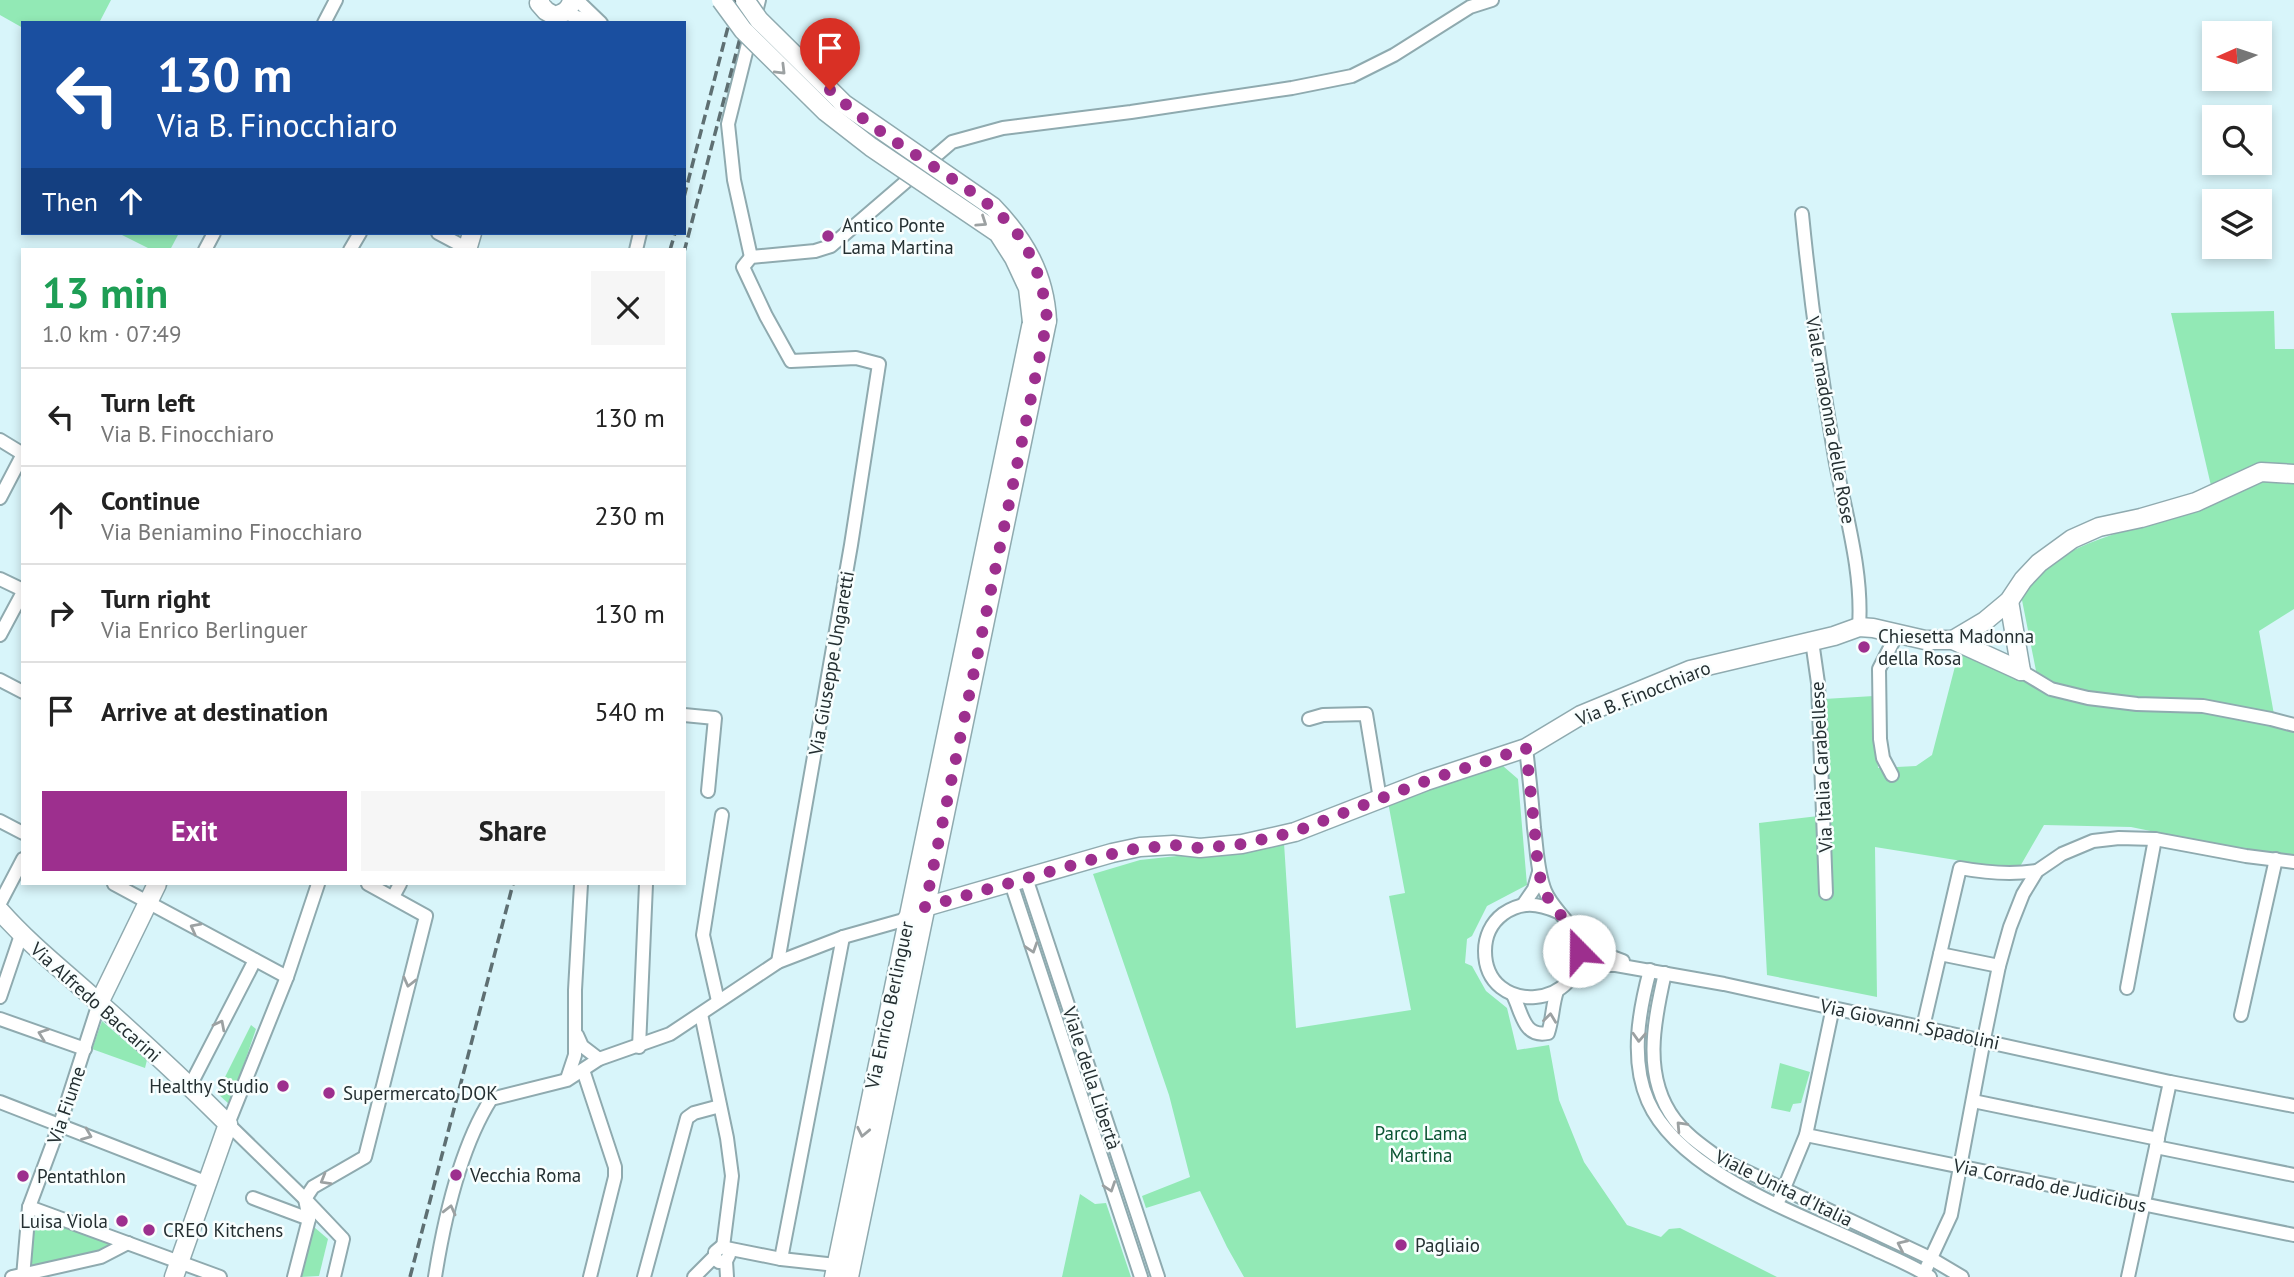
<!DOCTYPE html>
<html lang="en">
<head>
<meta charset="utf-8">
<style>
  body { margin:0; font-family:"PT Sans",sans-serif; background:#f6f6f6; color:#222; height:100vh; display:flex; flex-direction:column; font-size:26px; white-space:nowrap }
  * { box-sizing:border-box; margin:0 }
  p { font-size:23px; color:#767676 }
  .icon { flex:none; width:38px; height:38px; fill:none; stroke:currentColor; stroke-width:2; stroke-linecap:round; stroke-linejoin:round }
  .map { position:relative; flex:1; overflow:hidden }
  .details { position:absolute; left:21px; top:248px; width:665px; height:637px; display:flex; flex-direction:column; background:#fff; border-radius:0px; box-shadow:0 4px 10px #0003 }
  .details>* { flex:none }
  .hud { position:absolute; left:21px; top:21px; width:665px; height:214px; border-radius:0px; box-shadow:0 4px 10px #0003; background:#1a4fa0; color:#fff; overflow:hidden }
  .needle { width:46px; rotate:267deg }
  .buttons { position:absolute; left:2202px; top:21px; display:grid; gap:14px }
  .buttons a { display:grid; place-items:center; width:70px; height:70px; border-radius:0px; background:#fff; box-shadow:0 4px 10px #0003; font-size:35px }
  .pin { position:absolute; display:grid; place-items:center; width:60px; height:60px; color:#fff; margin:-72px -30px; border-radius:50% 50% 50% 0; rotate:-45deg; box-shadow:0 0 7px #0007 }
  .pin .icon { rotate:45deg }
  .me { position:absolute; width:77px; margin:-38px; rotate:338deg; stroke-linejoin:round; filter:drop-shadow(0 0 5px #0008) }
  .turn { display:flex; align-items:center; gap:24px; height:147px; padding:0 21px; font-size:32px }
  .turn .icon { width:91px; height:91px; stroke-width:2.5 }
  .turn b { display:block; font-size:49px; line-height:60px }
  .then { display:flex; align-items:center; height:66px; padding:0 21px; background:#0003; gap:14px; font-size:26px }
  .round { display:grid; place-items:center; flex:none; width:74px; height:74px; border-radius:0px; background:#f6f6f6 }
  .overview { display:flex; align-items:center; justify-content:space-between; height:119px; padding:0 21px }
  h1 { font-size:42px; font-weight:700; line-height:52px; color:#1e9e55 }
  .button { display:flex; gap:14px; margin-top:auto; padding:14px 21px }
  .button a { flex:1; height:80px; border-radius:0px; background:#9d2f8e; color:#fff; font-size:28px; font-weight:700; line-height:80px; text-align:center }
  .button a+a { background:#f6f6f6; color:#222 }
  ul { padding:0; list-style:none }
  li { display:flex; align-items:center; gap:21px; height:98px; padding:0 21px; border-top:2px solid #e0e0e0 }
  li div { flex:1 }
  li b { display:block; font-size:26px }
  li em { font-style:normal }
  .map>svg:first-child { display:block }
</style>
</head>
<body>
<div class="map">
<svg width="2294" height="1277" viewBox="0 0 2294 1277">
  <rect width="100%" height="100%" fill="#d8f5fa"/>
  <g fill="#92e9b5">
    <polygon points="0,0 111,0 99,23 23,23 23,28 0,15"/>
    <polygon points="118,233 179,233 170,250 152,250"/>
    <path d="M2274 311 2275 349H2294V609L2259 631 2275 720 2294 725V856L2214 844 2131 827 2044 825 2018 870 1875 847 1877 997 1767 975 1759 823 1827 815 1824 699 1874 696 1878 768 1916 766 1932 755 1959 651 2039 686 2021 595C2058 535 2154 528 2215 503L2171 313Z"/>
    <polygon points="1503,766 1518,779 1527,885 1487,906 1472,936 1467,939 1465,963 1472,966 1486,991 1507,1008 1517,1050 1549,1045 1559,1100 1584,1162 1627,1225 1661,1237 1669,1229 1680,1228 1777,1277 1244,1277 1227,1247 1200,1191 1146,1208 1142,1196 1190,1177 1169,1095 1093,874 1140,860 1177,856 1215,856 1284,843 1296,1028 1411,1010 1389,896 1405,893 1388,802 1446,782"/>
    <polygon points="102,1021 147,1060 145,1068 92,1049"/>
    <polygon points="251,1025 256,1029 230,1105 217,1093"/>
    <polygon points="1780,1063 1810,1072 1801,1103 1793,1104 1790,1112 1771,1108"/>
    <polygon points="1080,1194 1095,1204 1106,1203 1131,1277 1062,1277"/>
    <polygon points="32,1217 111,1243 109,1249 27,1270"/>
    <polygon points="314,1227 328,1239 319,1276 300,1277"/>
  </g>
  <g fill="none" stroke-linecap="round" stroke-linejoin="round">
    <g stroke="#8faaaf" stroke-width="16">
      <g id="street">
        <polyline points="577,0 601,23"/>
        <polyline points="564,13 596,23"/>
        <polyline points="324,23 336,0"/>
        <path d="M1802 214C1810 296 1821 377 1835 458 1845 514 1863 570 1859 627"/>
        <polyline points="438,233 468,249"/>
        <polyline points="205,250 214,233"/>
        <polyline points="350,250 360,233"/>
        <polyline points="636,250 640,233"/>
        <polyline points="751,257 734,180 728,124 759,0"/>
        <polyline points="0,440 23,454"/>
        <polyline points="0,498 23,454"/>
        <polyline points="0,579 23,590"/>
        <polyline points="0,635 23,592"/>
        <polyline points="1812,641 1818,683 1826,893"/>
        <polyline points="2021,671 2051,689 2088,698 2137,704 2203,706 2271,719 2294,725"/>
        <polyline points="0,680 23,692"/>
        <polyline points="684,715 715,718 708,791"/>
        <polyline points="1309,719 1323,715 1366,714 1380,799"/>
        <path d="M1526 748C1529 774 1532 801 1534 828 1537 849 1537 871 1545 891 1553 911 1574 922 1578 944 1588 1009 1485 1018 1485 951 1485 937 1491 923 1503 914 1521 901 1538 903 1558 912"/>
        <polyline points="1892,775 1883,758 1880,739 1879,669 1897,634"/>
        <polyline points="0,821 23,833"/>
        <polyline points="1026,878 1158,1277"/>
        <polyline points="1011,883 1141,1277"/>
        <polyline points="114,884 287,977"/>
        <polyline points="318,884 287,977 228,1124 305,1199 343,1239 334,1277"/>
        <polyline points="393,897 400,884"/>
        <polyline points="0,903 23,859"/>
        <polyline points="1523,905 1534,889 1539,872"/>
        <polyline points="1576,936 1588,948 1623,961"/>
        <polyline points="1940,954 1999,966"/>
        <polyline points="778,962 851,545 879,364 856,358 791,361 766,316 743,267 751,257 815,251 831,246 952,142 1003,128 1131,112 1292,88 1352,76 1394,55 1470,7 1492,0"/>
        <polyline points="1576,967 1591,965 1616,965 1724,984 2170,1082 2294,1106"/>
        <path d="M1650 970C1639 1011 1630 1060 1648 1101 1680 1174 1803 1215 1872 1248 1891 1257 1912 1265 1930 1277"/>
        <path d="M1665 973C1654 1021 1642 1077 1675 1120 1687 1136 1704 1147 1720 1159L1930 1258 1962 1277"/>
        <polyline points="2127,988 2155,839"/>
        <path d="M1513 995C1522 1012 1523 1038 1548 1033 1553 1018 1552 1006 1557 991"/>
        <polyline points="0,997 21,935"/>
        <polyline points="718,1001 703,935 722,815"/>
        <polyline points="701,1014 727,1138 732,1176 723,1247"/>
        <polyline points="2241,1015 2276,859"/>
        <polyline points="0,1019 85,1049"/>
        <path d="M1923 1027 1960 868C1987 873 2010 875 2037 871"/>
        <polyline points="577,1035 582,1046 599,1059"/>
        <polyline points="639,1047 646,884"/>
        <polyline points="583,1070 615,1167 615,1177 590,1277"/>
        <polyline points="567,1079 575,1055 575,990 581,884"/>
        <polyline points="190,1086 255,960"/>
        <polyline points="1973,1101 2158,1139"/>
        <polyline points="0,1102 208,1183"/>
        <polyline points="1806,1135 2294,1235"/>
        <polyline points="2156,1147 2294,1175"/>
        <polyline points="253,1198 309,1219"/>
        <polyline points="1780,1198 1806,1135 1833,1007"/>
        <polyline points="305,1199 313,1187 365,1157 426,916 368,884"/>
        <polyline points="29,1207 220,1277"/>
        <polyline points="728,1250 729,1255 726,1261 719,1262 715,1259 715,1252 721,1247 781,1259 836,1265"/>
        <polyline points="781,1259 843,937"/>
        <polyline points="726,1261 727,1277"/>
        <polyline points="1924,1273 1951,1215 1984,1039 1999,966 2010,927 2023,894 2037,871 2062,854 2093,841 2119,838 2155,839 2246,856 2294,862"/>
        <polyline points="12,1277 101,1257 128,1243"/>
        <polyline points="23,1277 29,1207 60,1124 99,1003"/>
        <polyline points="294,1277 309,1219 305,1199"/>
        <path d="M435 1277C444 1220 460 1148 491 1099L567 1080 599 1059 670 1034 778 962 843 937 907 919"/>
        <polyline points="644,1277 687,1118 694,1113 720,1106"/>
        <polyline points="694,1277 714,1257"/>
        <polyline points="2128,1277 2170,1082"/>
      </g>
    </g>
    <g stroke="#8faaaf" stroke-width="21">
      <g id="secondary">
        <path d="M540 0 539 3 546 11 555 16C564 13 570 10 572 0"/>
        <polyline points="467,250 472,233"/>
        <polyline points="2009,601 2021,671"/>
        <polyline points="1953,640 1985,621 2009,601 2023,580 2039,563 2072,539 2099,527 2141,518 2196,502 2261,472 2294,474"/>
        <path d="M0 911C30 945 65 972 98 1002 143 1042 186 1082 228 1124L174 1277"/>
        <polyline points="907,919 925,907 1112,853 1140,847 1173,845 1200,848 1242,844 1295,832 1426,781 1526,748 1581,715 1690,670 1834,636 1859,627 1873,628 1925,640 1953,640 2021,671"/>
        <polyline points="99,1003 157,884"/>
        <polyline points="834,1277 1032,322"/>
        <polyline points="849,1277 1047,321"/>
      </g>
    </g>
    <use href="#street" stroke="#fff" stroke-width="12"/>
    <use href="#secondary" stroke="#fff" stroke-width="18"/>
    <g stroke="#5e6f72" stroke-width="3.5" stroke-dasharray="10 5" stroke-linecap="butt">
      <polyline points="684,197 735,0"/>
      <polyline points="670,250 675,233"/>
      <polyline points="684,252 750,0"/>
      <polyline points="410,1277 513,884"/>
    </g>
    <g stroke="#8faaaf" stroke-width="21" stroke-linecap="butt">
      <g id="secondary-bridge">
        <polyline points="721,0 743,30 826,112 871,147 998,233 1014,258 1028,288 1032,322"/>
        <path d="M745 0 759 20 844 104 993 207C1024 239 1045 275 1047 321"/>
      </g>
    </g>
    <use href="#secondary-bridge" stroke="#fff" stroke-width="18"/>
  </g>
  <defs><path id="oneway-chevron" d="M-2-3.5L2.5 0L-2 3.5" fill="none" stroke-width="1.6" stroke-linecap="round" stroke-linejoin="round" transform="scale(1.75)"/></defs>
  <g stroke="#9ca1a2">
    <use href="#oneway-chevron" transform="translate(781 70) rotate(45)"/>
    <use href="#oneway-chevron" transform="translate(982 222) rotate(34)"/>
    <use href="#oneway-chevron" transform="translate(195 928) rotate(-152)"/>
    <use href="#oneway-chevron" transform="translate(1032 948) rotate(72)"/>
    <use href="#oneway-chevron" transform="translate(409 982) rotate(104)"/>
    <use href="#oneway-chevron" transform="translate(1550 1018) rotate(-83)"/>
    <use href="#oneway-chevron" transform="translate(220 1025) rotate(-63)"/>
    <use href="#oneway-chevron" transform="translate(43 1034) rotate(-160)"/>
    <use href="#oneway-chevron" transform="translate(1639 1037) rotate(93)"/>
    <use href="#oneway-chevron" transform="translate(1681 1126) rotate(-133)"/>
    <use href="#oneway-chevron" transform="translate(863 1132) rotate(102)"/>
    <use href="#oneway-chevron" transform="translate(87 1135) rotate(22)"/>
    <use href="#oneway-chevron" transform="translate(325 1180) rotate(150)"/>
    <use href="#oneway-chevron" transform="translate(1110 1187) rotate(71)"/>
    <use href="#oneway-chevron" transform="translate(450 1210) rotate(-76)"/>
    <use href="#oneway-chevron" transform="translate(1902 1245) rotate(-155)"/>
  </g>
  <g fill="none" stroke-linecap="round" stroke-linejoin="round">
    <path stroke="#9d2f8e" stroke-width="12" stroke-dasharray="0 21.6" d="M830 90C865 124 907 149 948 176 970 191 993 205 1011 226 1033 250 1045 289 1047 321L925 907 1126 850 1173 845 1200 848 1242 844 1294 832 1426 781 1526 748C1529 777 1532 805 1535 834 1537 853 1537 874 1545 892 1557 918 1573 919 1579 951"/>
  </g>
  <g fill="#9d2f8e" stroke="#f8fefe" stroke-width="2.5">
    <circle cx="828" cy="236" r="7"/>
    <circle cx="1864" cy="647" r="7"/>
    <circle cx="283" cy="1086" r="7"/>
    <circle cx="329" cy="1093" r="7"/>
    <circle cx="456" cy="1175" r="7"/>
    <circle cx="23" cy="1176" r="7"/>
    <circle cx="122" cy="1221" r="7"/>
    <circle cx="149" cy="1230" r="7"/>
    <circle cx="1401" cy="1245" r="7"/>
  </g>
  <g text-anchor="middle" dominant-baseline="central" stroke-width="5" stroke-linejoin="round" paint-order="stroke">
    <g font-size="19" fill="#242f31" stroke="#f8fefe" text-anchor="start">
      <text x="842" y="225">Antico Ponte<tspan x="842" dy="22">Lama Martina</tspan></text>
      <text x="1878" y="636">Chiesetta Madonna<tspan x="1878" dy="22">della Rosa</tspan></text>
      <text x="269" y="1086" text-anchor="end">Healthy Studio</text>
      <text x="343" y="1093">Supermercato DOK</text>
      <text x="470" y="1175">Vecchia Roma</text>
      <text x="37" y="1176">Pentathlon</text>
      <text x="108" y="1221" text-anchor="end">Luisa Viola</text>
      <text x="163" y="1230">CREO Kitchens</text>
      <text x="1415" y="1245">Pagliaio</text>
    </g>
    <g font-size="19" fill="#242f31" stroke="#f8fefe">
      <text transform="translate(1831 420) rotate(80)">Viale madonna delle Rose</text>
      <text transform="translate(831 663) rotate(-80)">Via Giuseppe Ungaretti</text>
      <text transform="translate(1643 693) rotate(-22)">Via B. Finocchiaro</text>
      <text transform="translate(1821 767) rotate(-93)">Via Italia Carabellese</text>
      <text transform="translate(96 1002) rotate(42)">Via Alfredo Baccarini</text>
      <text transform="translate(889 1005) rotate(-78)">Via Enrico Berlinguer</text>
      <text transform="translate(1910 1024) rotate(12)">Via Giovanni Spadolini</text>
      <text transform="translate(1092 1078) rotate(72)">Viale della Libertà</text>
      <text transform="translate(66 1105) rotate(-71)">Via Fiume</text>
      <text transform="translate(2050 1185) rotate(12)">Via Corrado de Judicibus</text>
      <text transform="translate(1784 1188) rotate(26)">Viale Unita d'Italia</text>
    </g>
    <g font-size="19" fill="#0a5432" stroke="#f8fefe">
      <text x="1421" y="1133">Parco Lama<tspan x="1421" dy="22">Martina</tspan></text>
    </g>
  </g>
</svg>
<div class="buttons">
<a><svg class="needle" viewBox="-14 -14 28 28"><path d="M0-13l5 13h-10z" fill="#e53935"/><path d="M0 13l5-13h-10z" fill="#767676"/></svg></a>
<a><svg class="icon" aria-label="search" viewBox="0 0 24 24"><circle cx="10" cy="10" r="6"/><path d="M15 15l6 6"/></svg></a>
<a><svg class="icon" aria-label="layers" viewBox="0 0 24 24"><path d="M12 4l9 5-9 5-9-5zM3 14l9 5 9-5"/></svg></a>
</div>
<div class="pin" style="left:830px;top:90px;background:#d93025"><svg class="icon" aria-label="arrive" viewBox="0 0 24 24"><path d="M6 21V4h12l-3 4 3 4H6"/></svg></div>
<svg class="me" style="left:1579px;top:951px" viewBox="-20 -20 40 40"><circle r="19" fill="#fff"/><path d="M0-13L10 11 0 6-10 11z" fill="#9d2f8e"/></svg>
<div class="hud">
<div class="turn"><svg class="icon" aria-label="left" viewBox="0 0 24 24"><path d="M17 20v-9H6M10 6l-5 5 5 5"/></svg><div><b>130 m</b>Via B. Finocchiaro</div></div>
<div class="then">Then<svg class="icon" aria-label="ahead" viewBox="0 0 24 24"><path d="M12 20V5M6 11l6-6 6 6"/></svg></div>
</div>
<section class="details">
<div class="overview"><div><h1>13 min</h1><p>1.0 km · 07:49</p></div><a class="round"><svg class="icon" aria-label="close" viewBox="0 0 24 24"><path d="M6 6l12 12M18 6L6 18"/></svg></a></div>
<ul>
<li><svg class="icon" aria-label="left" viewBox="0 0 24 24"><path d="M17 20v-9H6M10 6l-5 5 5 5"/></svg><div><b>Turn left</b><p>Via B. Finocchiaro</p></div><em>130 m</em></li>
<li><svg class="icon" aria-label="ahead" viewBox="0 0 24 24"><path d="M12 20V5M6 11l6-6 6 6"/></svg><div><b>Continue</b><p>Via Beniamino Finocchiaro</p></div><em>230 m</em></li>
<li><svg class="icon" aria-label="right" viewBox="0 0 24 24"><path d="M7 20v-9h11M14 6l5 5-5 5"/></svg><div><b>Turn right</b><p>Via Enrico Berlinguer</p></div><em>130 m</em></li>
<li><svg class="icon" aria-label="arrive" viewBox="0 0 24 24"><path d="M6 21V4h12l-3 4 3 4H6"/></svg><div><b>Arrive at destination</b></div><em>540 m</em></li>
</ul>
<div class="button"><a>Exit</a><a>Share</a></div>
</section>
</div>
</body>
</html>
